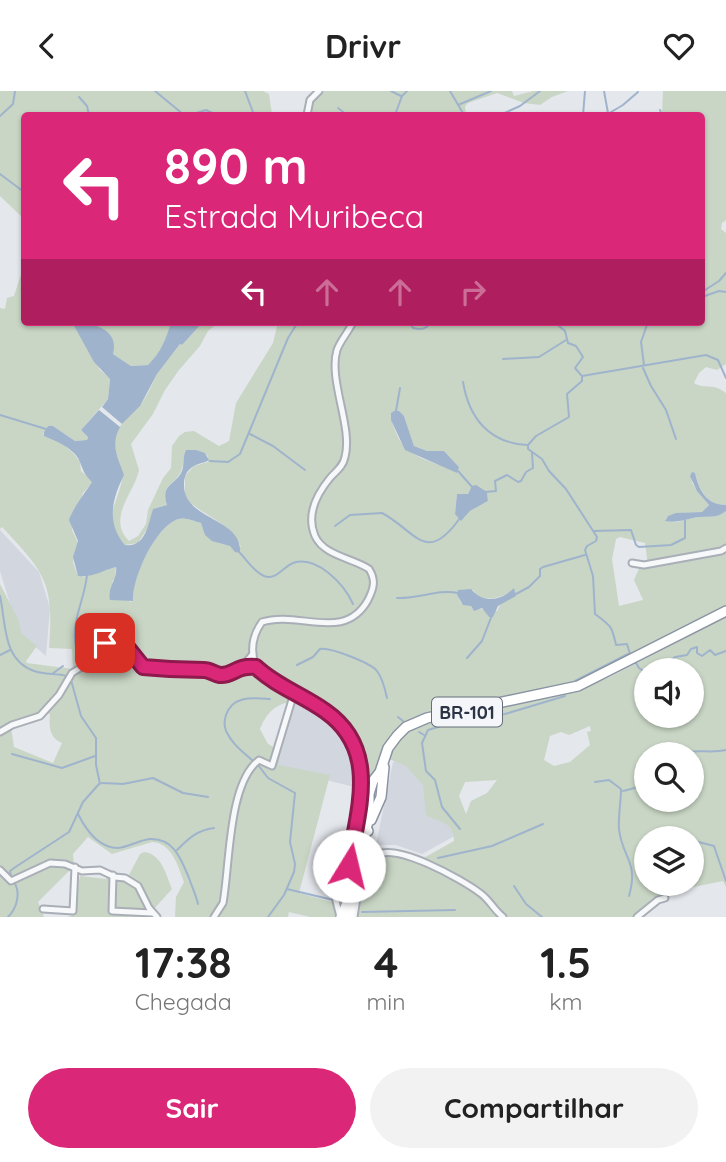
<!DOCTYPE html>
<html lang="pt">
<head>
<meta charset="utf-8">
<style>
  body { margin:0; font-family:Quicksand,sans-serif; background:#f2f2f2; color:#222; height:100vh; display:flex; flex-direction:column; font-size:26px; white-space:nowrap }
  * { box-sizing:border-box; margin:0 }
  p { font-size:23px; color:#767676 }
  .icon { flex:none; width:38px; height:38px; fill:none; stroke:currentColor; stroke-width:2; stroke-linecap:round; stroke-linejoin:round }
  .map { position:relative; height:826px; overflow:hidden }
  .side { display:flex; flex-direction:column; background:#fff; flex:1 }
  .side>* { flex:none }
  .guide { position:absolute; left:21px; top:21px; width:684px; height:214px; border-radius:7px; box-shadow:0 2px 5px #0004; background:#db2777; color:#fff; overflow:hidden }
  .tools { position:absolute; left:634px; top:567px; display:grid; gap:14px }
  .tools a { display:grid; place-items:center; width:70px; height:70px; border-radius:50%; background:#fff; box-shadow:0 2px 5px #0004; font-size:35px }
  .pin { position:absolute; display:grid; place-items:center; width:60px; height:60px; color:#fff; margin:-30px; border-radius:14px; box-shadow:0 4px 10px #0006 }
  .me { position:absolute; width:77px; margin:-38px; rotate:9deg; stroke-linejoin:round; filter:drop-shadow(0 0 5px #0008) }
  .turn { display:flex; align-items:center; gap:24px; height:147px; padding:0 28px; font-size:32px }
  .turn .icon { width:91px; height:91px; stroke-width:2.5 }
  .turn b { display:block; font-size:49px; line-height:60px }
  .lanes { display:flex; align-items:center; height:66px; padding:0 28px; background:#0003; justify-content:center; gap:35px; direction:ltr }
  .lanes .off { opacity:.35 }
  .eta { display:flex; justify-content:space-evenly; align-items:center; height:119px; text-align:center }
  .eta b { font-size:42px; font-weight:700; line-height:49px }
  .button { display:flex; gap:14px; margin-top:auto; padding:14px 28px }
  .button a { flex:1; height:80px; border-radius:42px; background:#db2777; color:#fff; font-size:28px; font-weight:700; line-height:80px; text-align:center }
  .button a+a { background:#f2f2f2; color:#222 }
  header { display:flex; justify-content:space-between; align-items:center; height:91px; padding:0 28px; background:#fff; font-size:32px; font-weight:700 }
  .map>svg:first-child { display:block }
</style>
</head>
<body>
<header><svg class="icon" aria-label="back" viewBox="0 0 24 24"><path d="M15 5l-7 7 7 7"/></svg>Drivr<svg class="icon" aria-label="heart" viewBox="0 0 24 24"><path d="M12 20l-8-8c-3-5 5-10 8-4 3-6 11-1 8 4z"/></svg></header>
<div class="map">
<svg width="726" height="826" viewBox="0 0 726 826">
  <rect width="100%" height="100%" fill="#e4e7ec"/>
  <g fill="#d2d6de">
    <polygon points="0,439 39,481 50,517 46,565 19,542 0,480"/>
    <polygon points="293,607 314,619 338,639 349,655 357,677 359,697 276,677"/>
    <polygon points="418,661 460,742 422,763 396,754 376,754 393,671"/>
  </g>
  <g fill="#c9d6c5" fill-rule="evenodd">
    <polygon points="0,0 263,0 269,3 272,24 24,24 24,128 0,105"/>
    <polygon points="315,0 512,0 514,5 533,0 568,0 552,6 540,14 524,12 497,2 468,12 465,15 466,24 305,24 308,9"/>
    <path d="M663 0H726V129L722 132 721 138 726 142V273L717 279 706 276 699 282 694 292C705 299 712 291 726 302V414C707 414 699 399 695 382L692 392 709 414 702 421C690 423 672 419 665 429 676 434 681 429 693 427 706 424 715 429 726 420V518L584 590 433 624 395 647 379 686H370L350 642 339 627 294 599 291 610C274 615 267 621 260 638L268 653 281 660 278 674 330 684 299 802 339 813 336 826H310L289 821 288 826H175L176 806 184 791C178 775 172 752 152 751L112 763 88 746 73 763 74 775 38 811 44 826H0V493L19 530 21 542 37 555 26 570 27 572 73 578 72 558 49 557C54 492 46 483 2 436L0 438V217L5 218 7 207 14 205 24 174V231H72L100 279 110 287 108 308 81 339 88 346 87 349 75 350 53 335H48L43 343 62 352 74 363 80 371 81 380 93 391 83 402 79 414 74 418 72 439 78 452 73 471 77 483 84 486 116 476 115 487 112 491 130 511 133 510C132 486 155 436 178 428 186 426 194 430 201 432 209 452 221 453 241 456 232 432 203 425 185 407V385L194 375 208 371V365L205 362 186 359C183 365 184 371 182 377 178 394 159 392 167 414L153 418 149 435 138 452 125 454C102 427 116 417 122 389 124 375 112 361 115 346 118 332 134 323 142 312 148 303 152 293 157 283 164 273 173 263 180 253L182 254 203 231H219L208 240 200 255 179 279 165 299 153 323 131 353 139 379C135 401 106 427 129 450L138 445 146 433 148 419 163 387 171 377 172 355 179 345 185 341 194 340 219 355 229 350 236 312 273 252 278 231H702V24H662ZM394 320 404 325 414 355 427 360H444L459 376 456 381C435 370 407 368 397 344 394 336 391 330 391 322ZM472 396 487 401 488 410 470 420 464 427 455 423 457 403H468ZM620 446 645 452 648 474 640 475 634 489 643 509 619 515 612 468 616 448ZM473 499C484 514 499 506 514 500L516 504 501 512 497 520C487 520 481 517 472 518L471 514 461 512 457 504ZM46 622 50 623C49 635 49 647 62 652L53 672 14 656 11 636Z"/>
    <path d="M90 231H171C166 249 161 261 148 274L131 275 113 263C115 245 104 240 90 231Z"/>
    <path d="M726 526V796L723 790 664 802 640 822 641 826H353C357 810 367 758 388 758 398 759 411 765 420 769L454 750C454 729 438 732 426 724L423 694 406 675 389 668C397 646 412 636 433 629L581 598 610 586ZM646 579H691V625H646ZM590 635 591 640 587 641 590 654 570 671 554 675 544 669 550 645 561 641 569 644ZM646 663H691V709H646ZM497 689 487 702 471 710 466 723 459 705 465 691ZM646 747H691V793H646Z"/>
    <path d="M144 761C162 763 166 784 172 798L153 819 159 826H68L73 824 80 785 106 788 108 781 129 784 140 763Z"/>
  </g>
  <g fill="#9fb4cc">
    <path d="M72 231C92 231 120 238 113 263L131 275 148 274C161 261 166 248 171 231H203L182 254 180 253 157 283 140 315 122 333 102 316 108 308 110 288 94 271Z"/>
    <path d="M99 319 120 336C110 354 118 366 124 384 112 408 106 432 125 454 146 457 148 433 153 418L167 414C159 391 180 394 183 376 184 369 183 365 186 359H196L205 362 209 369C205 372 199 372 194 375 187 379 184 385 184 393 183 430 243 426 240 462L235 461 230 455 212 450 205 444 201 432C194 430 186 426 178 428 155 436 132 487 133 510L110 509C107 496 118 488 116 476 104 479 92 487 78 485L73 466 78 450 69 429C73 417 85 402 92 391 82 381 84 379 78 367 71 356 56 350 44 345V341L48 335H53L75 350 87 349 88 346 81 339Z"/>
    <polygon points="394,320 399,320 404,325 414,355 427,360 444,360 459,376 457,382 405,359 391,329 391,322"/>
    <path d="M692 381 695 382C699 400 707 414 726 414V420C715 429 706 424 693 427 683 429 677 432 665 430L668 425 676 422 702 421 709 414 697 400 690 385Z"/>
    <polygon points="476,394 487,401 488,410 470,420 461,430 455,423 457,403 468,403 472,395"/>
    <path d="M514 497 516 505 498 515 493 526H489L482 517 474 520 471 515 463 514 457 504 458 499 471 498C484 513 501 510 514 497Z"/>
  </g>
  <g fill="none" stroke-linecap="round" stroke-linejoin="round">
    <g stroke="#9fb4cc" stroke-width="2">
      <polyline points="155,0 184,24"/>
      <polyline points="245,0 254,24"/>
      <polyline points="391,0 401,5"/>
      <polyline points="450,0 464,24"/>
      <polyline points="604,0 608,22"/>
      <polyline points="79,6 87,15 89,24"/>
      <polyline points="458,14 491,0"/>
      <polyline points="338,17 347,24"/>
      <polyline points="660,19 662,24"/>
      <polyline points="190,24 206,19 217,24"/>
      <polyline points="395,24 402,5 407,0"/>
      <polyline points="500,24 520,15 540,0"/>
      <polyline points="583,24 585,0"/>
      <polyline points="606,24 623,14 638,1"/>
      <polyline points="0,25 13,13 15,0"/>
      <polyline points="0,83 24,101"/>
      <polyline points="702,201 719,190 726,182"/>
      <polyline points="702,206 719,200 726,201"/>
      <path d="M409 231 413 237C420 239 427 239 430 231"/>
      <polyline points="554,231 565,240 568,252 576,255 583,266 575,277 581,284"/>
      <polyline points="503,268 539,266 566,249"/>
      <polyline points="644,274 641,251 648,231"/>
      <polyline points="643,277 651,295 666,319 676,348"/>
      <polyline points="582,285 706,264 718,269 726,287"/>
      <path d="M463 291C469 327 489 352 527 354"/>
      <polyline points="396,320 400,297"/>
      <polyline points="0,324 46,338"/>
      <polyline points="250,343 273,355 305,379"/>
      <polyline points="528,354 536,345 569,326 567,303 582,290 582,286"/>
      <path d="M528 355V358L542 368 549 380 566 398 597 446 596 450 587 455 585 459 593 485 595 523C611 535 612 535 616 554L627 553 630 563"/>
      <polyline points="210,370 228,371 240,363 288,247 298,231"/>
      <polyline points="458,380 473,397"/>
      <polyline points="485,401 496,400 495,390 507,384 518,391 521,390 526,381 533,377 532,362"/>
      <path d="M335 435 350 424 382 422C416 440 426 475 460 427"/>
      <polyline points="594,440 631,439 636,454 639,456 671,454 685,447 685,429"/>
      <path d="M240 462C247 469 254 481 264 485 275 490 283 476 293 472 317 464 344 493 353 513"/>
      <polyline points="516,503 529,496 540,485 540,478 543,476 585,464"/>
      <path d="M0 505C6 531 2 569 34 580 45 584 56 582 67 585"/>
      <path d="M397 507C419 508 437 498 458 502"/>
      <path d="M76 557C71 528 84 512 87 484"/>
      <polyline points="0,564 10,559"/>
      <polyline points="467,567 482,550 492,524"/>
      <polyline points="635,570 639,577 646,582"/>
      <path d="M297 574 313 566 320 558C330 556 371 572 377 580 383 588 385 598 387 607"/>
      <polyline points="658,579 675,566 687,564 691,558 697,556 697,562 702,565 710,559 715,564 726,560"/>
      <polyline points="52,583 63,575"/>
      <polyline points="71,589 81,625 96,647 96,674 100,693"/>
      <polyline points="575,590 628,563"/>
      <polyline points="398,626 403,630"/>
      <polyline points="419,641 424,644"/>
      <polyline points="12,663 62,677 95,665"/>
      <path d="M679 663C695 657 710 663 726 659"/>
      <path d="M253 670C243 661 232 653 226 640 224 635 224 630 226 624 233 604 253 607 270 608"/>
      <polyline points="258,674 268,687 295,702 290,751 295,773 294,781 284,804 268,826"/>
      <path d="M595 691 609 689 621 698C621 711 618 725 619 738 622 767 639 770 629 805"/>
      <polyline points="102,692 123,693 153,687 183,702 208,706"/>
      <polyline points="623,700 646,694"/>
      <path d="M78 723C86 739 98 757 118 757 129 756 139 749 150 748 174 747 181 768 189 787 192 796 196 804 198 813"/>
      <polyline points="460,738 442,716 435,689 426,680 422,652 428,639 458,630 505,623 565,605"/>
      <polyline points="675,745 685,747"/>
      <polyline points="691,749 714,755 726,790"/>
      <path d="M177 759C188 748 197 739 214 737"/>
      <polyline points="438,767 492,755 543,733"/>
      <polyline points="11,786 10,780 17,775 69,741 83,711 99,693"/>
      <polyline points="514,795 526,813 542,826"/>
      <polyline points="287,798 333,809"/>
      <polyline points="362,821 455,819"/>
      <path d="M8 826C17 817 21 802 14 791"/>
    </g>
    <g stroke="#a9aeb7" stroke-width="9">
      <g id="minor">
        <polyline points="307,24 310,9 319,0"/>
        <polyline points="632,472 644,474 721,460 726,457"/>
        <path d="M0 641 12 634 40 625 59 604 72 582 88 572 96 553 105 552 127 556 143 576C164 578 184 579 204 579 212 580 217 585 226 584 236 581 246 572 252 564"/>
        <polyline points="0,779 11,790 50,772 65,773 82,780 100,779 115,786 125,787 138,795 149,817 157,826"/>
        <polyline points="113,784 112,820 152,822"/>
        <polyline points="43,818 73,820 75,776"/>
        <path d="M214 826 223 812C230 774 228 692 259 669L272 675 294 602"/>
        <path d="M340 826 335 806 349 775 362 707V684L358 665 352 651 337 630 256 576C250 560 252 545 262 531 299 519 344 552 368 509 374 497 376 489 369 478 353 467 324 465 315 445 306 424 316 404 330 387 336 380 343 376 345 366 353 336 328 289 337 259 340 250 349 240 353 231"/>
        <path d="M354 826C357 807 360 778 376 765 394 750 463 789 480 802 489 808 494 819 503 826"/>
        <polyline points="637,826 658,809 665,807"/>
      </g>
    </g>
    <g stroke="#a3abb8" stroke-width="10">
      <g id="major">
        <polyline points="340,826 346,812"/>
        <polyline points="350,826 352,809"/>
      </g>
    </g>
    <g stroke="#8b94a3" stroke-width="12">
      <g id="highway">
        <polyline points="371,729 381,706 384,676"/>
        <polyline points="354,741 360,738 368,740"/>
        <polyline points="345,826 369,726 369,703 373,690 380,681 388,657 397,645 406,636 427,627 578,595 726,520"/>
      </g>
    </g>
    <use href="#minor" stroke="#f7f8fa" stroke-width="5"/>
    <use href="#major" stroke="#fff" stroke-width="7"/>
    <use href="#highway" stroke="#fff" stroke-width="9"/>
  </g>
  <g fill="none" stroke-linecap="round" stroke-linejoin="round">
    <g stroke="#8e194d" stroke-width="18">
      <path id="route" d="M105 552 127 556 143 576C163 578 184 579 204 579 210 579 214 583 220 584 233 585 236 574 256 576 276 595 303 604 325 620 381 659 357 720 349 775"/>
    </g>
    <use href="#route" stroke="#db2777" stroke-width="12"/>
  </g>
  <g text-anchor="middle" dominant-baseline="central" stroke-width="7" stroke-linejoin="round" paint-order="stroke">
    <rect fill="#f4f6f9" stroke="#676e7b" stroke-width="2" x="432" y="606.5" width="70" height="29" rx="5"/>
    <g font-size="18" font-weight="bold" fill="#2b3445">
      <text x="467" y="621">BR-101</text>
    </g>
  </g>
</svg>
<div class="tools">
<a><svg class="icon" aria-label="sound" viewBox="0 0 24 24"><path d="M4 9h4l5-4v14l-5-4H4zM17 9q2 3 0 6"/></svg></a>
<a><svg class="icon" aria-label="search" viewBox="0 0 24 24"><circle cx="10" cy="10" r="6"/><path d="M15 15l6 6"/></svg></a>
<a><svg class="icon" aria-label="layers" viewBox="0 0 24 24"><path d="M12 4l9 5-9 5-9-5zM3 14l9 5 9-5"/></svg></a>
</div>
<div class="pin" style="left:105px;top:552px;background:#d93025"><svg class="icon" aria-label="arrive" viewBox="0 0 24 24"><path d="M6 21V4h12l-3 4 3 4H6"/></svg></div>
<svg class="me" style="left:349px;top:775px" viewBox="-20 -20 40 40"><circle r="19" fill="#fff"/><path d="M0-13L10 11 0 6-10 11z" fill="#db2777"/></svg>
<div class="guide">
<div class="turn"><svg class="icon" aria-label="left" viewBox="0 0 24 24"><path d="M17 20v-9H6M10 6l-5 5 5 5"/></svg><div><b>890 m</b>Estrada Muribeca</div></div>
<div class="lanes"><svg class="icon" aria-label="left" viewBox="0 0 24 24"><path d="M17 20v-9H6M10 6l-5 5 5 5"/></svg><svg class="icon off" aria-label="ahead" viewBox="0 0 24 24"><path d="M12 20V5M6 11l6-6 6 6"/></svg><svg class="icon off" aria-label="ahead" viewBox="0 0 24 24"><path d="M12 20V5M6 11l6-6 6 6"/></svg><svg class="icon off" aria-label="right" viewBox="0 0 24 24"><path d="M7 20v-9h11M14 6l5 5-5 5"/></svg></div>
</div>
</div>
<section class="side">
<div class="eta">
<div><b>17:38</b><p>Chegada</p></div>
<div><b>4</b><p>min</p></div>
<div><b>1.5</b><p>km</p></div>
</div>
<div class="button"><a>Sair</a><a>Compartilhar</a></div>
</section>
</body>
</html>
